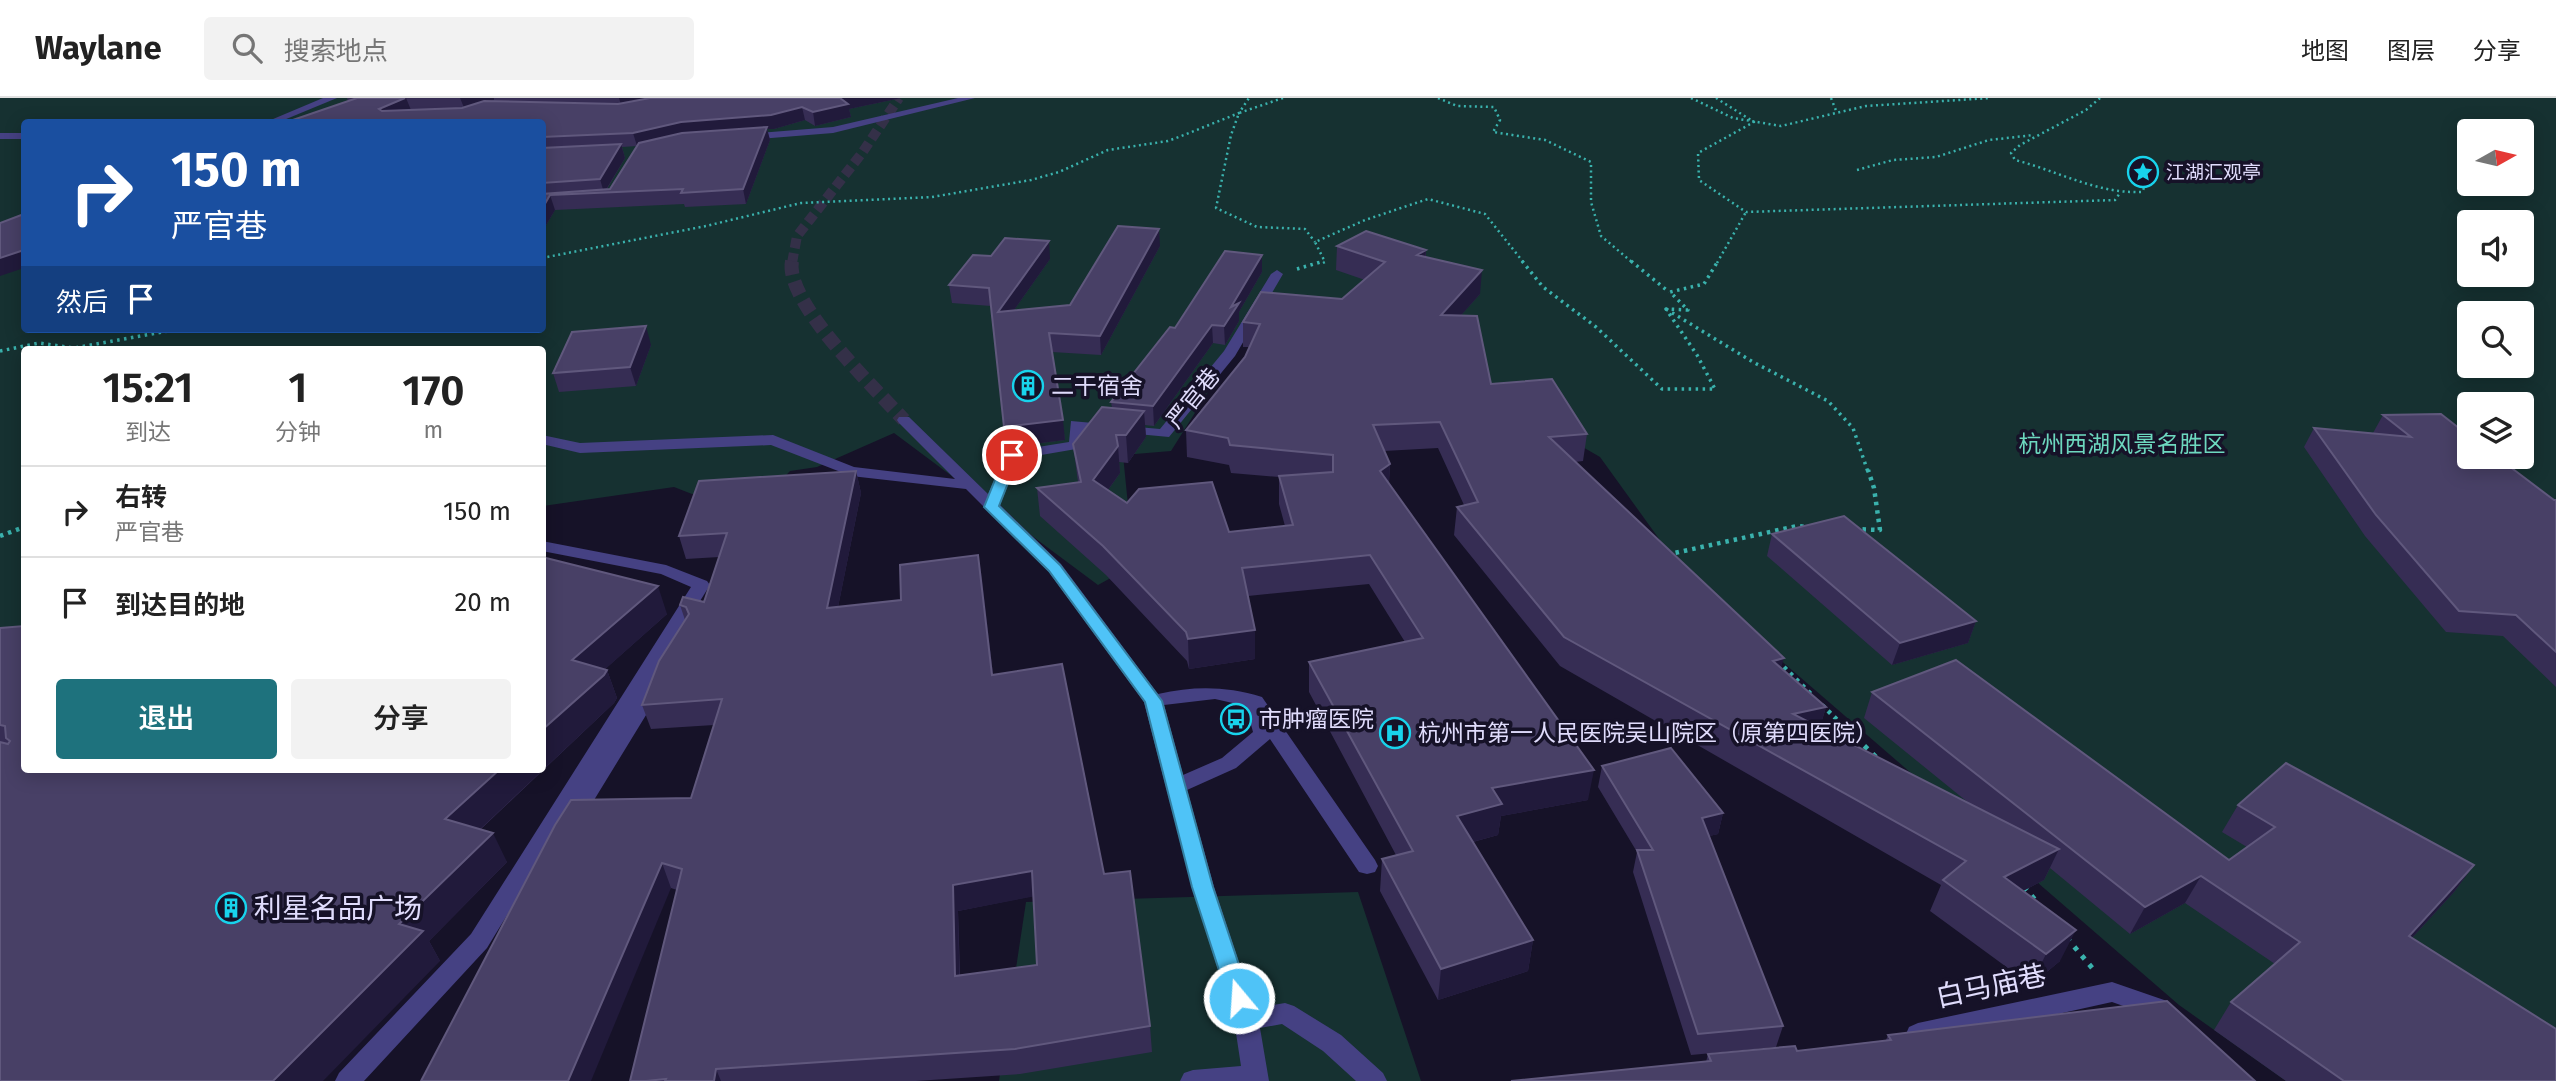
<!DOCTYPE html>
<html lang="zh">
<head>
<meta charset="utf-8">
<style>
  body { margin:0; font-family:"Fira Sans","Noto Sans SC",sans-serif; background:#f2f2f2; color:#222; height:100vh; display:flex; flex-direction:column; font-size:26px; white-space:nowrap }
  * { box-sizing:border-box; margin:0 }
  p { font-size:23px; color:#767676 }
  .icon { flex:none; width:38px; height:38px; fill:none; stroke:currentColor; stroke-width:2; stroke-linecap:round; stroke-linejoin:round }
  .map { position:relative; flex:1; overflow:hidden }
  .side { position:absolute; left:21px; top:248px; width:525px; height:427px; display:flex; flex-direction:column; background:#fff; border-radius:7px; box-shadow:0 4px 18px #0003 }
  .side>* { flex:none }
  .banner { position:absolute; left:21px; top:21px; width:525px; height:214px; border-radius:7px; box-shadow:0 4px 18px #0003; background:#1a4fa0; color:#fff; overflow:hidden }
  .needle { width:46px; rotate:82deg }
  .tools { position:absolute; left:2457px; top:21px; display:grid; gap:14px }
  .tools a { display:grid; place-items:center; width:77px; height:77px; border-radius:7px; background:#fff; box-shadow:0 4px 18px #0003; font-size:35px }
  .pin { position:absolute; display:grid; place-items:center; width:60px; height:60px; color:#fff; margin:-30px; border:4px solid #fff; border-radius:50%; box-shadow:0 2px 7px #0007 }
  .me { position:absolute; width:77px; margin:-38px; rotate:342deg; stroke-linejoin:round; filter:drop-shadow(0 0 5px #0008) }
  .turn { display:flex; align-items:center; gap:24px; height:147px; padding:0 35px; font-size:32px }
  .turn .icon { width:91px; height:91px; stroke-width:2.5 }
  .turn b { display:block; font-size:49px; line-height:60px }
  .then { display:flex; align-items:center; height:66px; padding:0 35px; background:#0003; gap:14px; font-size:26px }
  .eta { display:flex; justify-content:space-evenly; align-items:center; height:119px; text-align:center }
  .eta b { font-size:42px; font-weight:600; line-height:49px }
  .cta { display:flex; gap:14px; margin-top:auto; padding:14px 35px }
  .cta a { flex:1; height:80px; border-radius:7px; background:#1e727d; color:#fff; font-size:28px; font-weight:600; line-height:80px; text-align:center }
  .cta a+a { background:#f2f2f2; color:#222 }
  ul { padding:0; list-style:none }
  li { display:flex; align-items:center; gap:21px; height:91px; padding:0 35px; border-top:2px solid #e0e0e0 }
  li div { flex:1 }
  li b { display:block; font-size:26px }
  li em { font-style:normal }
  header { display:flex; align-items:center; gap:42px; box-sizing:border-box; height:98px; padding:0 35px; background:#fff; border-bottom:2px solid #e0e0e0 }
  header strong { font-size:33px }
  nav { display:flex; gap:38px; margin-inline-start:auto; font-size:24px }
  .search { width:490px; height:63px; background:#f2f2f2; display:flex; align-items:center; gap:18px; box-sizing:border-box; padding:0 24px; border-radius:7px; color:#767676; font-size:26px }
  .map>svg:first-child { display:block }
</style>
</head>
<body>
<header>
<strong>Waylane</strong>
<div class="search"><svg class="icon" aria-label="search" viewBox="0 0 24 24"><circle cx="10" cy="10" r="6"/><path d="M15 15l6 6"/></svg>搜索地点</div>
<nav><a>地图</a><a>图层</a><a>分享</a></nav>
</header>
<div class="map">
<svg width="2556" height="983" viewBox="0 0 2556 983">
  <rect width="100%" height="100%" fill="#161228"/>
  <g fill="#163131" fill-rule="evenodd">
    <path d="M0 0H2556V983H2286L2179 907 1755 540 1670 456 1600 359 1505 304 1262 208 1171 353 1123 357 1134 467 1098 487 894 335 817 369 790 373 773 391 692 396 674 389 543 408 542 252H24V544L0 549ZM24 24H542V231H24ZM2469 33H2522V86H2469ZM2469 124H2522V177H2469ZM2469 215H2522V268H2469ZM2469 306H2522V359H2469Z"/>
    <polygon points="1358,794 1421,983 999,983 1026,804"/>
  </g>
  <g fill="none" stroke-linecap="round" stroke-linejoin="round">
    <polyline stroke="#343048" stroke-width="10" stroke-dasharray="10 5" stroke-linecap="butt" points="792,165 797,138 862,55 899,0"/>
    <path stroke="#343048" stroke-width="14" stroke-dasharray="14 7" stroke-linecap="butt" d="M792 163C784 204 876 291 904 322"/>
    <g stroke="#3ab2ad" stroke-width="2.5" stroke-dasharray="2 3.5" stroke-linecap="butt">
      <polyline points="1283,0 1239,15 1231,37 1216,110 1257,129 1305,131 1315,144"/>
      <polyline points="1438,0 1457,8 1494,9 1500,22 1493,34 1545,42 1591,64 1591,104 1601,138 1633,165"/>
      <polyline points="1691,0 1733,20 1781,28 1866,8 1990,0"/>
      <polyline points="1716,0 1754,24 1698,55 1699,82 1746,114 2115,102 2120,95"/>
      <polyline points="1831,0 1837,15"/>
      <path d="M2100 0 2086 12 2020 47 2011 55 2015 62C2058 73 2097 96 2142 94L2149 80"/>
      <polyline points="1857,72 1893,62 1936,59 1989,42 2034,37"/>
      <polyline points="542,160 706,128 801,105 932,99 1031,82 1059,74 1108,52 1168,43 1184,37 1239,15 1249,0"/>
      <polyline points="1323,165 1325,164 1315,144 1365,122 1428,101 1485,116 1524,165"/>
      <polyline points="1717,165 1746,114"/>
    </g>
    <g stroke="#3ab2ad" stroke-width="3.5" stroke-dasharray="2.5 4.5" stroke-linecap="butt">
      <polyline points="1522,163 1543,189 1596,229 1662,291 1715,291 1697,257 1666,211 1688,212 1670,194 1704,186 1718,163"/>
      <polyline points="1631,163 1669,194"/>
      <polyline points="1297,171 1324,163"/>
      <polyline points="1666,211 1753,264 1828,303 1853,330 1868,374"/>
      <polyline points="0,253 39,245 74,250 179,231"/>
    </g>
    <g stroke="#3ab2ad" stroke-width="4.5" stroke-dasharray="3.5 5" stroke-linecap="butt">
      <polyline points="1854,431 1880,432 1874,390 1868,372"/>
      <polyline points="0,438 24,429"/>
      <polyline points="1672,458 1670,456 1797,428 1806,429"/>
      <polyline points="1778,563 1814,599"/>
      <polyline points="1822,607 1858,642"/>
    </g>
    <g stroke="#3ab2ad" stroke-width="5" stroke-dasharray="4.5 7" stroke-linecap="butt">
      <polyline points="1856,640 1876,659"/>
      <polyline points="2024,789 2037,804"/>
      <polyline points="2067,840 2093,871"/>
    </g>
    <g fill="#454183" fill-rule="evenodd">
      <polygon points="323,0 337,0 279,24 266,24"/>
      <polygon points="958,0 975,0 833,35 747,42 742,39 747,36 833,29"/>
      <rect x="0" y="35" width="24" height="6"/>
      <path d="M1277 172 1283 176 1235 258 1169 339 1084 331 1082 350 1018 361 1000 407 1061 466 1158 596C1195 588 1225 588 1262 599L1375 762 1378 768 1375 774 1367 776 1359 774 1270 641 1236 670 1187 692 1214 789 1254 910 1285 905 1294 908 1341 937 1383 975 1387 983H1356L1323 953 1282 926 1260 930 1269 983H1180L1184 975 1193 972 1241 968 1234 922 1192 789 1144 604 1049 474 966 391 851 378 771 347 580 355 542 346V337L580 345 773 337 854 369 955 381 899 325 897 322 899 319H909L988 396 1007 354 1069 344 1071 323 1160 331 1224 253 1271 176ZM1215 601 1246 608 1253 634 1222 660 1183 677 1164 607Z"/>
      <polygon points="542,443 666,467 707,483 710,487 652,580 662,582 665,586 580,725 573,728 564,724 487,850 364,983 335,983 339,975 471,836 691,489 661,476 542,453"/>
      <polygon points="2112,884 2167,903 2177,916 2174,923 2165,926 2149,917 2112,904 1918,947 1909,943 1906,936 1909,929 1918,925"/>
    </g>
  </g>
  <g fill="#362d54" fill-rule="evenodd">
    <path d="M347 0H901L849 11 851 19 815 28 805 22 774 31H767L770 42 746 106 685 109 684 106 555 112 542 134V24H287L348 3ZM637 48 610 91H607L625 60 622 49Z"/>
    <polygon points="1160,148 1101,257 1052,254 1065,342 1007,349 991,208 952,205 949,187 1050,161 1014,212 1070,207"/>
    <polygon points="1337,148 1426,152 1426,159 1480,196 1461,217 1491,286 1587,336 1583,363 1575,364 1781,570 1826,609 1820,629 1970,706 1864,620 1872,594 2229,762 2247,749 2222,734 2238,707 2474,767 2454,794 2412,840 2556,983 2286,983 2214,932 2231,904 2275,866 2185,805 2130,836 2050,770 2044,782 2023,793 2060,863 2031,887 1930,813 1941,787 1560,568 1454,437 1457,409 1464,407 1438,350 1384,353 1390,366 1389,385 1588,702 1501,718 1498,737 1473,744 1533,842 1528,873 1438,902 1380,793 1382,761 1396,757 1309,594 1309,564 1405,544 1369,486 1248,498 1255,532 1255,561 1189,571 1187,563 1106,477 1040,418 1037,390 1078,384 1073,346 1112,310 1111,304 1175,230 1262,157 1262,174 1239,214 1239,223 1225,247 1213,245 1154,328 1145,327 1146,339 1128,365 1119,364 1120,375 1108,392 1127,405 1229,434 1285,428 1279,406 1279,379 1231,375 1229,367 1187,359 1186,332 1245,259 1249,249 1243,249 1243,224 1342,201 1365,182 1336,172"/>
    <polygon points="651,247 636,288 559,294 553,275"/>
    <polygon points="2383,317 2556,402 2556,589 2503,538 2446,534 2365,438 2304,349 2314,330 2373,335"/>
    <path d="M856 373 861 395 838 509 901 502 978 457 993 576 1104 776 1150 928 1152 954 1020 976 916 983H630L677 792 671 790 421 983 691 700 714 627 651 631 642 607 685 522 680 507 704 504 719 459 686 461 679 438ZM1033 798 1037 867 960 877 958 813Z"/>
    <polygon points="1772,436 1976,523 1968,545 1892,567 1767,458"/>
    <polygon points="542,459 667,516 605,571 607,572 617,600 614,605 481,731 507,764 429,843 440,863 0,983 0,530 24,672"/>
    <polygon points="1602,668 1723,715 1718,736 1709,738 1783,928 1776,949 1691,957 1633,774 1637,754 1598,689"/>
    <polygon points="1888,937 2255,983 1706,964 1708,956 1797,953 1886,942"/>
  </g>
  <g fill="#211a3b">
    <polygon points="405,0 406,0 411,12 384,24 379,11"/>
    <polygon points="460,0 494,0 494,2 465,12"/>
    <polygon points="619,0 671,0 621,7"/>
    <polygon points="840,0 901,0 849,11 851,19 815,28 813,14"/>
    <polygon points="802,9 805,22 774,31 767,31 770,42 746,106 743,91 637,48 633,35 681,24"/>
    <polygon points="621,46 625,60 604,95 600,81"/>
    <polygon points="550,97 555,112 542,134 542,111"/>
    <polygon points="1159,131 1160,148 1101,257 1100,238"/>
    <polygon points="1049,143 1050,161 1000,232 998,214"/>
    <polygon points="24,152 24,170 0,178 0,160"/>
    <polygon points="1426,152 1424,176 1417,157"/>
    <polygon points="1262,157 1262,174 1239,214 1239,223 1225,247 1224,228 1231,209"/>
    <polygon points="1482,172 1480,196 1439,242 1441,217"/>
    <polygon points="1212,227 1213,245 1154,328 1153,308"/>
    <polygon points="646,228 651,247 636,288 630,269"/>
    <polygon points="1144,313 1146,339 1128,365 1126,337"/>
    <polygon points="1063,322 1065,342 1007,349 1004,329"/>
    <polygon points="1118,348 1120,375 1095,410 1093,382"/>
    <polygon points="1390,366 1388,394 1380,373"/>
    <polygon points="856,373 861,395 833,534 827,510"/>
    <polygon points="978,457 982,480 996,601 992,577"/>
    <polygon points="658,488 667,516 583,591 572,562"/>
    <polygon points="1976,523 1968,545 1892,567 1900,545"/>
    <polygon points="1255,532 1255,561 1189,571 1188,541"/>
    <polygon points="1784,560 1775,590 1773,563"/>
    <polygon points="607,572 617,600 614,605 460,750 445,721 499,672 542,672 542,632"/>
    <polygon points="1826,609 1817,639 1793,616"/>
    <polygon points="1594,672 1588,702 1501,718 1498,737 1454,749 1457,718 1492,690"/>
    <polygon points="1723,715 1718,736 1697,741 1702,720"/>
    <polygon points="493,735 507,764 429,843 440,863 323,983 273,983 399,826"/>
    <polygon points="2059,751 2044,782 1990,810 2004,779"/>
    <polygon points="662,765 671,790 591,983 568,983"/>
    <polygon points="2474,767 2454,794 2389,865 2409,838"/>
    <polygon points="1032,773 1036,798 958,813 960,903 955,878 953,787"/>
    <polygon points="2201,778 2185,805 2130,836 2145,809"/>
    <polygon points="2076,832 2060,863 2031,887 2046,856"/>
    <polygon points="1533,842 1528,873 1438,902 1441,871"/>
    <polygon points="716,971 721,983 714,983"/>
  </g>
  <g fill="#484066" stroke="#60587d" stroke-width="2" fill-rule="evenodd">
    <polygon points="357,0 405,0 379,11 382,13 462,10 484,3 618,6 650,0 840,0 848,6 813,14 802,9 771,17 681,24 633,35 542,39 542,24 287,24"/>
    <polygon points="767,29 743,91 681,95 683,91 550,97 542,111 542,96 610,91 639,45 682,35"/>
    <polygon points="621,46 600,81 542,85 542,50"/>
    <polygon points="24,116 24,152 0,160 0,125"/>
    <polygon points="1118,128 1159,131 1100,238 1049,235 1063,322 1004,329 989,190 949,187 973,157 991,158 1005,140 1049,143 998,214 1070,207"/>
    <polygon points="1366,133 1426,152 1417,157 1482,172 1441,217 1477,218 1491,286 1552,281 1587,336 1549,339 1784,560 1773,563 1826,609 1793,616 2059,751 2004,779 2076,832 2046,856 1943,782 1966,763 1564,539 1457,409 1478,404 1440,324 1373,327 1390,366 1380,373 1594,672 1492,690 1502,706 1457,718 1533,842 1441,871 1382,761 1413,753 1309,564 1423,540 1370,457 1242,470 1255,532 1188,541 1186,534 1103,448 1037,390 1081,384 1073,346 1102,309 1144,313 1126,337 1116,337 1118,348 1093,382 1127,405 1139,391 1212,384 1229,434 1293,427 1279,378 1333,374 1333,357 1230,347 1228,340 1186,332 1245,259 1260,226 1243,224 1261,194 1342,201 1385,164 1337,148"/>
    <polygon points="1225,153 1262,157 1231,209 1239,205 1224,228 1212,227 1153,308 1111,304 1170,229 1175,230"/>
    <polygon points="646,228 630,269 553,275 572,234"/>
    <polygon points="2441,316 2469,338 2469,359 2497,359 2554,402 2556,402 2556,554 2516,517 2459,513 2376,417 2314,330 2411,339 2383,317"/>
    <path d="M856 373 827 510 901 502 900 467 978 457 992 577 1062 566 1104 776 1130 773 1150 928 1015 951 716 971 714 983H665L666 981 646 983H630L682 771 662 765 568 983H421L555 727 571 702 691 700 722 601 642 607 659 563 689 516 686 509 680 507 683 499 704 504 727 435 679 438 699 383ZM1032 773 1037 867 955 878 953 787Z"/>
    <polygon points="1844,418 1976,523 1900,545 1772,436"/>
    <polygon points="542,459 658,488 572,562 607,572 604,577 542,632"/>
    <polygon points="24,528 24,672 499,672 445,721 493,735 399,826 423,833 273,983 0,983 0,644 8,646 10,643 6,640 5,628 0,627 0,530"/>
    <polygon points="1956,562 2229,762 2275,729 2238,707 2286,665 2474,767 2409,838 2556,931 2556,983 2344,983 2231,904 2300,844 2201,778 2145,809 1872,594"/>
    <polygon points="1671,650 1723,715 1702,720 1783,928 1698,936 1637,752 1653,752 1602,668"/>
    <polygon points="2167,903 2255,983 1511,983 1711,963 1708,956 1795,948 1797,953 1891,942 1888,937"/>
  </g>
  <polygon fill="#4fc3f7" stroke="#337fa1" stroke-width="2" points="1012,353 1019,357 999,408 1060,467 1162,603 1213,789 1250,900 1247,906 1239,909 1231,906 1228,900 1192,789 1145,604 1049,473 984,409 1005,357"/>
  <defs>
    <g id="sight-ring" transform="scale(1.575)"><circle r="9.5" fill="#161228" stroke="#18d3ec" stroke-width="1.5"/><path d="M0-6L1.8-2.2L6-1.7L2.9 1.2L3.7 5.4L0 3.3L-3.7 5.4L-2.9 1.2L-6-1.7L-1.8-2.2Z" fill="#18d3ec"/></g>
    <g id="building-ring" transform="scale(1.575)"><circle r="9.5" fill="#161228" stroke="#18d3ec" stroke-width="1.5"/><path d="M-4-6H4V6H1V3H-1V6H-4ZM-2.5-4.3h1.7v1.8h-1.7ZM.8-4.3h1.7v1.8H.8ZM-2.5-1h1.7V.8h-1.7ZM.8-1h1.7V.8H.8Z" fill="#18d3ec"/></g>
    <g id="bus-ring" transform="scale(1.575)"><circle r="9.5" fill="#161228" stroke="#18d3ec" stroke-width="1.5"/><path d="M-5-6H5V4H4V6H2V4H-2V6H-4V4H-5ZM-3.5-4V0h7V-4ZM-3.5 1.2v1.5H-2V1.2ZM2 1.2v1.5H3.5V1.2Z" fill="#18d3ec"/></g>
    <g id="hospital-ring" transform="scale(1.575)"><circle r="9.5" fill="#161228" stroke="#18d3ec" stroke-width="1.5"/><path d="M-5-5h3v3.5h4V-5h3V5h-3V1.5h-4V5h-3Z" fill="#18d3ec"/></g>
  </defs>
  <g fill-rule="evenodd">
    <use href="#sight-ring" x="2143" y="74"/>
    <use href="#building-ring" x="1028" y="288"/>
    <use href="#bus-ring" x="1236" y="621"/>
    <use href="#hospital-ring" x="1395" y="635"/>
    <use href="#building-ring" x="231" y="810"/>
  </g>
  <g text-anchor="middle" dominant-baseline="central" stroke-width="7" stroke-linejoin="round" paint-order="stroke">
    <g font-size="19" fill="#e0dcfc" stroke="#161228" text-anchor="start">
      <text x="2166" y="74">江湖汇观亭</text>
    </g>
    <g font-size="23" fill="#e0dcfc" stroke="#161228" text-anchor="start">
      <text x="1051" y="288">二干宿舍</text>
      <text x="1259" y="621">市肿瘤医院</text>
      <text x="1418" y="635">杭州市第一人民医院吴山院区（原第四医院）</text>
    </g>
    <g font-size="23" fill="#e0dcfc" stroke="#161228">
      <text transform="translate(1193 300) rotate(-51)">严官巷</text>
    </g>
    <g font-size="23" fill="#6dd8bf" stroke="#161228">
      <text x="2122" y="346">杭州西湖风景名胜区</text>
    </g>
    <g font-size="28" fill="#e0dcfc" stroke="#161228" text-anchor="start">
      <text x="254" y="810">利星名品广场</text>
    </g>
    <g font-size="28" fill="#e0dcfc" stroke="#161228">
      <text transform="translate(1991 888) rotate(-12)">白马庙巷</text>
    </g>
  </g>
</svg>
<div class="tools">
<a><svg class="needle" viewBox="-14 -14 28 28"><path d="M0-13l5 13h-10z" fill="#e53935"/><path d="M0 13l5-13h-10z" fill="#767676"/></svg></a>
<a><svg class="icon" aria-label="sound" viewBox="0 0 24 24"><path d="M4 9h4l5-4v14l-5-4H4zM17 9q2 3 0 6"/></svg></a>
<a><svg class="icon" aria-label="search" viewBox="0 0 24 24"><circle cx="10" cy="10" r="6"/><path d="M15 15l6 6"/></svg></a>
<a><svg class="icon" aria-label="layers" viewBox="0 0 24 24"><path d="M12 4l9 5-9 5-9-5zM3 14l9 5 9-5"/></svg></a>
</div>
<div class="pin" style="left:1012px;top:357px;background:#d93025"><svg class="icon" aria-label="arrive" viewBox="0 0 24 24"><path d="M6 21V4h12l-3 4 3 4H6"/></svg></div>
<svg class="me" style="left:1239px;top:900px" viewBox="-20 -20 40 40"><circle r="17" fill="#4fc3f7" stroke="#fff" stroke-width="3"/><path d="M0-11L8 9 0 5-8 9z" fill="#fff"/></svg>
<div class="banner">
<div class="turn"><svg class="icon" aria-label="right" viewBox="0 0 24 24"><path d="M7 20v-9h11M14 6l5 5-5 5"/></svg><div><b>150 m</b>严官巷</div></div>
<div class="then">然后<svg class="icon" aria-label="arrive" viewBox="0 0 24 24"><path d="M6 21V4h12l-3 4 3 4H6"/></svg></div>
</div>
<section class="side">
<div class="eta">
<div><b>15:21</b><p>到达</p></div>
<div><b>1</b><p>分钟</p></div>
<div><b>170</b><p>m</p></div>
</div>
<ul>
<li><svg class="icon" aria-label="right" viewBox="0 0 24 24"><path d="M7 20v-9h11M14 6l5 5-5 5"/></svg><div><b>右转</b><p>严官巷</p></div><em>150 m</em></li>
<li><svg class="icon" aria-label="arrive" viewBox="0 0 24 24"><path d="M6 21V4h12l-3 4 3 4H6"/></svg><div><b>到达目的地</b></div><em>20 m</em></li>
</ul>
<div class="cta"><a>退出</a><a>分享</a></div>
</section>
</div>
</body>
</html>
